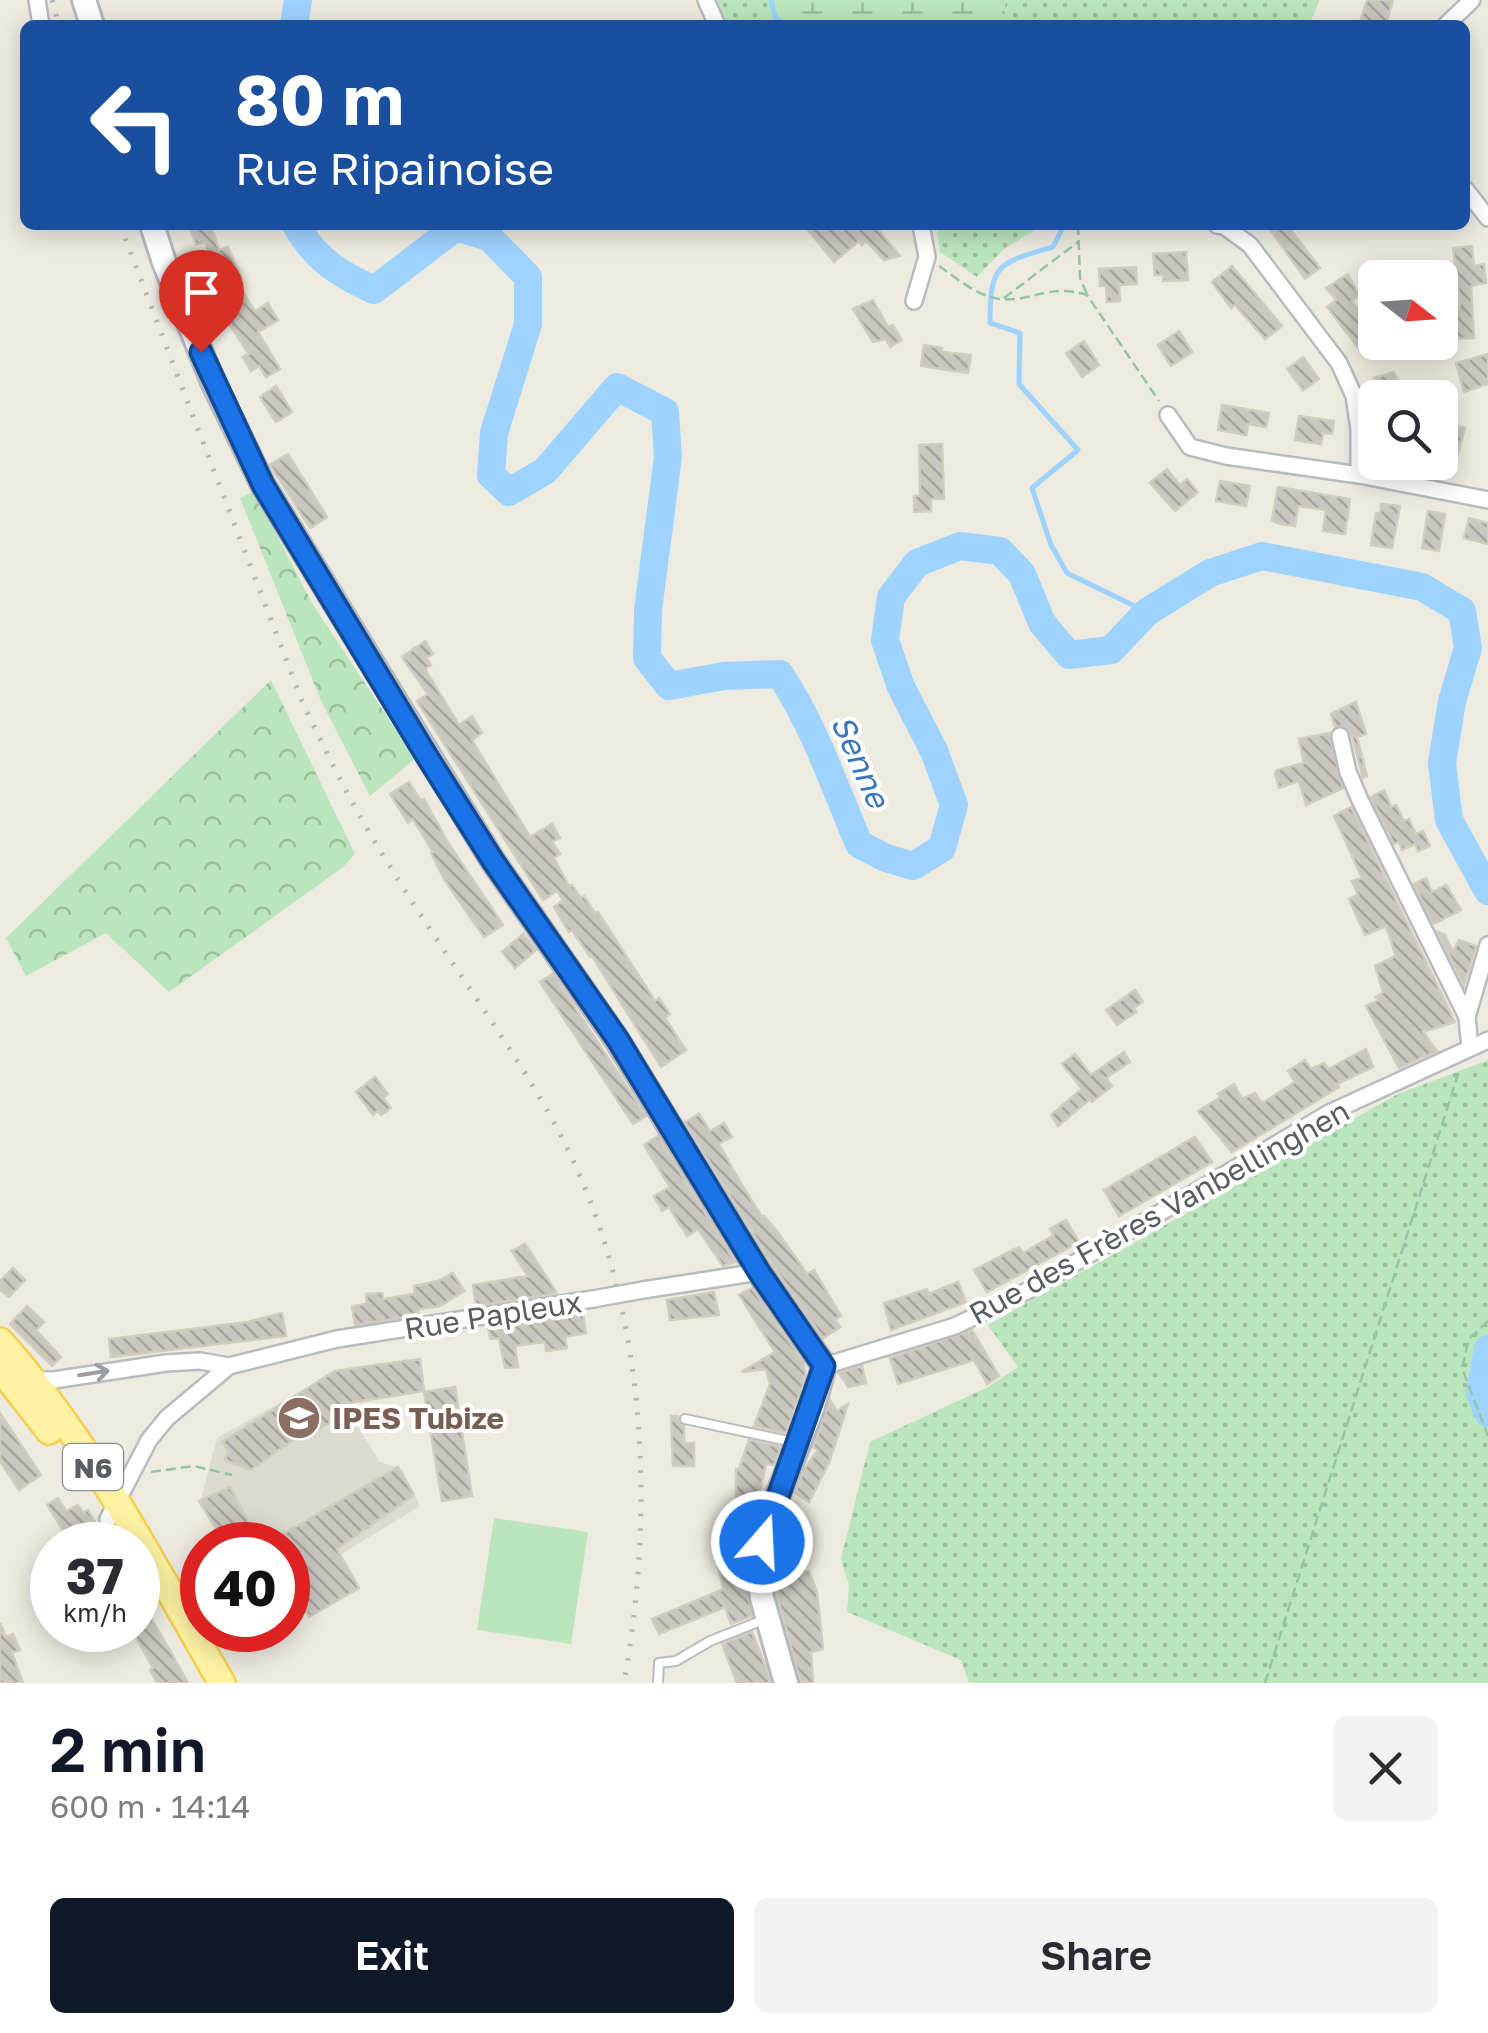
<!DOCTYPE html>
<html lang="en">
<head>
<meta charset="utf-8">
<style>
  body { margin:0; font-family:"Golos Text",sans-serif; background:#f2f2f3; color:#2b2b33; height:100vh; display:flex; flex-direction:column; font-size:38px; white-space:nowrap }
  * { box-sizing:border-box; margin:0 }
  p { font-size:32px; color:#7c7c81 }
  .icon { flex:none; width:55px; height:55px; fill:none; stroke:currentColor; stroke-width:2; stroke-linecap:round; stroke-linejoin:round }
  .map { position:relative; height:1683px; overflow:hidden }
  .sheet { display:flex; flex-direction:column; background:#fff; flex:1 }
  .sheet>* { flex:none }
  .top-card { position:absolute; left:20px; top:20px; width:1450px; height:210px; border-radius:15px; box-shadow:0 5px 25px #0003; background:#1a4fa0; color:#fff; overflow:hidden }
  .needle { width:65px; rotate:107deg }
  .controls { position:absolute; left:1358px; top:260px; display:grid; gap:20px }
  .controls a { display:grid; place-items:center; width:100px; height:100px; border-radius:15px; background:#fff; box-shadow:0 5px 25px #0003; font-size:50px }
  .speed { position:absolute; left:30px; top:1522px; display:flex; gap:20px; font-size:50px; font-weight:700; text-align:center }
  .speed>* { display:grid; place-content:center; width:130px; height:130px; border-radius:50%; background:#fff; box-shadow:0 5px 25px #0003; line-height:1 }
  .speed small { font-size:25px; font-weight:400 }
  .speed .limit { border:15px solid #d22; background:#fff; color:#111 }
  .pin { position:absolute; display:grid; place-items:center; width:85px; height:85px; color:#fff; margin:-102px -42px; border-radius:50% 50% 50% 0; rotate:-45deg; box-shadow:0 0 10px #0007 }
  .pin .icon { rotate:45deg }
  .me { position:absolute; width:110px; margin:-55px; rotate:19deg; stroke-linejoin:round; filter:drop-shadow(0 0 8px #0008) }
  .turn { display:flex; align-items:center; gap:35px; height:210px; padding:0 50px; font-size:45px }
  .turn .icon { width:130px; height:130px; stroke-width:2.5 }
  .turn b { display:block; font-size:70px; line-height:85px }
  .round { display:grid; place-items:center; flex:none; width:105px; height:105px; border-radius:15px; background:#f2f2f3 }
  .headline { display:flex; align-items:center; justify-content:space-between; height:170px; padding:0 50px }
  h1 { font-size:60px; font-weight:600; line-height:75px; color:#111827 }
  .primary-button { display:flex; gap:20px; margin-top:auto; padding:20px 50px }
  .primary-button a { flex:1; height:115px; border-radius:15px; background:#111827; color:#fff; font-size:40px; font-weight:600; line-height:115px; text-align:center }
  .primary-button a+a { background:#f2f2f3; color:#2b2b33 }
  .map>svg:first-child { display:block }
</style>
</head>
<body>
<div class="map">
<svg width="1488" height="1683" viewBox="0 0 1488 1683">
  <defs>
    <pattern id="grass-dots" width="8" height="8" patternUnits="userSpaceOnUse" patternTransform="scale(2.5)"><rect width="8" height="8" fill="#bbe6bd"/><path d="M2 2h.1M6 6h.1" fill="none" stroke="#9bbe9d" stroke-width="1.8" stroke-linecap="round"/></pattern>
    <pattern id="forest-crowns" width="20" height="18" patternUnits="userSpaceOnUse" patternTransform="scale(2.5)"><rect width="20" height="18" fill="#bbe6bd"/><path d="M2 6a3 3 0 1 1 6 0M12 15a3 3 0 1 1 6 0" fill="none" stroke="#9bbe9d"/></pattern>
    <pattern id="wetland-marsh" width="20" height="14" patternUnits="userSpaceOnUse" patternTransform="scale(2.5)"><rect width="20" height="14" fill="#bbe6bd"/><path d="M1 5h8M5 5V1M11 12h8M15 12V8" fill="none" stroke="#9bbe9d"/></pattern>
    <pattern id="building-back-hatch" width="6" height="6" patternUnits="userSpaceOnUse" patternTransform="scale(2.5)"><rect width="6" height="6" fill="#cac7c0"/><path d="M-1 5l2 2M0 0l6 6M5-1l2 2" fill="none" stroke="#a7a59f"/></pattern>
  </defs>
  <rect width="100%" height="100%" fill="#edebe0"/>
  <polygon fill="#dddacf" points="326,1377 380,1462 402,1469 420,1506 288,1587 288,1545 228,1545 201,1499 217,1438"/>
  <g fill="url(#grass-dots)">
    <polygon points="717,0 1320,0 1309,25 728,25"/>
    <polygon points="936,225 1043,225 1004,249 977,277 940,252"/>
    <polygon points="1488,1060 1488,1341 1469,1370 1488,1421 1488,1683 969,1683 961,1660 847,1612 849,1586 841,1559 870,1442 988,1387 1018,1367 988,1325 1398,1094"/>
  </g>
  <g fill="url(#forest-crowns)">
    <polygon points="254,491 312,603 415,759 370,796 321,701 240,498"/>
    <polygon points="271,680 355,854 342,868 169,992 106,933 26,976 6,938"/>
  </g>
  <polygon fill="url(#wetland-marsh)" points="763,0 1006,0 1003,25 790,25"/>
  <polygon fill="#bbe6bd" points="494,1518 588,1532 571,1644 477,1630"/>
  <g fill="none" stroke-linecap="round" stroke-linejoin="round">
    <g stroke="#9ed2ff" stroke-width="5">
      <polyline points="771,0 775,17 785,25"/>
      <path d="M1064 225 1053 247C998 263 990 263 990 323L1020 333 1019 384 1078 450 1032 488 1051 545 1067 573 1147 612"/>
    </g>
    <g stroke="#9ed2ff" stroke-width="28">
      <polyline points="294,25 298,0"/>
      <path d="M296 225C315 259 339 274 374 290L456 227 489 237 528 277V324L494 433 491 475 509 492 545 471 617 387 665 412 668 457 648 610 647 658 669 686 724 676 780 674C815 728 834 785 859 844L886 858 913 866 942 848 954 805 934 751 901 687 885 640 891 597 917 563 960 546 1000 551 1022 574 1042 623 1069 655 1111 650 1147 612 1210 573 1262 556 1422 587 1462 611 1468 648 1452 701 1442 763 1449 820 1488 891"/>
      <polyline points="1488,1349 1480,1393 1488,1413"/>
    </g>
  </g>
  <g fill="url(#building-back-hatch)" stroke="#d2ccbf" stroke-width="2.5">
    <polygon points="1367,0 1393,0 1386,25 1359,25"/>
    <polygon points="189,225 211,225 219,250 228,247 241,278 235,280 255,311 268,303 278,320 258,332 280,369 266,377 259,366 251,371 243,357 249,354 219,309 206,271 215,268 205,242 196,245"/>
    <polygon points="804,225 874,225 900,256 884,260 866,241 862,245 859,241 834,262"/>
    <polygon points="1267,225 1287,225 1320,268 1305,279"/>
    <polygon points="1472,246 1474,266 1484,264 1486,283 1471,286 1474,338 1444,339 1444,307 1460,306 1453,248"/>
    <polygon points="1186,252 1188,280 1163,281 1163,275 1155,275 1153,254"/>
    <polygon points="1232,266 1282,326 1265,339 1235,305 1231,308 1212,282"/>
    <polygon points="1136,267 1137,284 1119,285 1120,301 1107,302 1106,286 1100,286 1099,269"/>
    <polygon points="1348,274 1359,296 1352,301 1375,331 1375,343 1362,353 1327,307 1336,300 1326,288"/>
    <polygon points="873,300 888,327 893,325 902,340 890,347 886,339 873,342 853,309"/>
    <polygon points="1179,331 1192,352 1171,366 1158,345"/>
    <polygon points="1084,341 1099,365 1082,377 1066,353"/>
    <polygon points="924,345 942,348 942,352 971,355 968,373 921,366"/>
    <polygon points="1488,354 1488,384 1464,392 1456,363"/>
    <polygon points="1303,357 1319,379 1303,390 1287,369"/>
    <polygon points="1394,372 1402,390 1381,396 1374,378"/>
    <polygon points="276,386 292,412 276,422 260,397"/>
    <polygon points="1222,405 1269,413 1266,427 1248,424 1246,435 1218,430"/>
    <polygon points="1299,416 1334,421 1332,434 1323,433 1321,444 1295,440"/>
    <polygon points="1448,423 1465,428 1454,468 1438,463 1440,429 1446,431"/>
    <polygon points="942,444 944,499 931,499 931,511 914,512 914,496 920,495 919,445"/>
    <polygon points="288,454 327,517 310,528 270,465"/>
    <polygon points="1167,469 1180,485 1187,479 1198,492 1175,511 1150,483"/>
    <polygon points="1220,481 1250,486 1246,506 1216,501"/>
    <polygon points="1278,487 1350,499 1345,534 1323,531 1326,510 1298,506 1295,526 1276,523 1272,520"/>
    <polygon points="1381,504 1400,506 1392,548 1371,545 1376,513 1380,513"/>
    <polygon points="1428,511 1445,514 1439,551 1422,548"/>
    <polygon points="1469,518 1488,523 1488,544 1464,538"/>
    <polygon points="425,641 433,654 426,658 431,665 425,669 459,725 472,716 482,733 472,740 530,837 552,824 560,838 552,842 560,854 554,858 569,886 572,885 581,898 584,896 595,913 598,912 655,1001 659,998 670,1014 665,1018 686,1050 661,1067 592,956 590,957 572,930 569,932 554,907 563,900 557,891 543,900 417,701 428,694 402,657"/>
    <polygon points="1356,702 1366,734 1357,737 1367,776 1363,778 1351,733 1344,726 1335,726 1331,714"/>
    <polygon points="1329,733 1343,788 1306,805 1299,781 1279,788 1275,774 1277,770 1304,763 1299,739"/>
    <polygon points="409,782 421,801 424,799 449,844 503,925 484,937 444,879 431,853 433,852 413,819 408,823 390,794"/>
    <polygon points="1384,790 1391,807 1396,805 1404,821 1409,819 1416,834 1423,831 1430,846 1418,851 1415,844 1402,850 1399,842 1394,844 1371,797"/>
    <polygon points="1351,807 1455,1022 1423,1032 1437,1051 1399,1068 1366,1006 1378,1000 1376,997 1383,992 1375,966 1396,956 1386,926 1365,935 1349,899 1358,895 1352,881 1362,878 1334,816"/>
    <polygon points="1426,878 1432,892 1446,885 1461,910 1433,924 1414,884"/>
    <polygon points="1438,932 1445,935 1453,952 1459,940 1476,946 1464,985"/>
    <polygon points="523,934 536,950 515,968 502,952"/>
    <polygon points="553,974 646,1116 633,1124 540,982"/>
    <polygon points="1135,990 1143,1002 1134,1008 1136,1012 1117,1025 1106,1010"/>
    <polygon points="1366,1049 1373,1067 1337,1084 1339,1087 1232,1152 1198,1111 1221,1097 1218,1094 1234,1084 1242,1099 1255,1093 1262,1103 1295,1082 1288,1071 1305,1060 1311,1069 1324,1063 1328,1069"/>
    <polygon points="1124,1052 1130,1062 1106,1078 1112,1086 1092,1102 1090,1099 1058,1126 1051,1115 1082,1089 1062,1064 1075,1054 1091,1075"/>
    <polygon points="375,1077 388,1094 383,1098 391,1108 381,1115 378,1111 373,1115 356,1092"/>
    <polygon points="699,1114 710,1131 724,1123 732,1137 719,1144 742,1185 762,1217 764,1216 777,1231 807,1274 814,1270 841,1316 835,1319 840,1327 823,1338 772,1264 685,1122"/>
    <polygon points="658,1136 735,1262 723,1266 698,1229 687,1236 669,1207 662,1211 654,1196 670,1187 644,1145"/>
    <polygon points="1195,1137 1212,1162 1119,1216 1104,1190"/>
    <polygon points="1066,1220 1079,1242 987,1292 974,1270 1019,1247 1023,1253 1054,1235 1050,1229"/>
    <polygon points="525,1244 557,1293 476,1306 473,1285 528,1276 512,1251"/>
    <polygon points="13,1268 25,1280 9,1297 0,1290 0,1281"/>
    <polygon points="453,1273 464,1291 440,1306 418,1309 419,1315 355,1325 352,1306 367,1304 366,1294 382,1293 383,1299 415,1294 414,1286 438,1281"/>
    <polygon points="958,1282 966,1302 891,1330 884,1303 927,1289 929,1294"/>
    <polygon points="752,1288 803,1362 806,1376 786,1433 754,1426 770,1384 766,1369 741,1372 775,1352 739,1295"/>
    <polygon points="714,1292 719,1315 670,1320 667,1300"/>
    <polygon points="27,1306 44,1322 36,1330 61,1357 52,1366 10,1324"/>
    <polygon points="282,1313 286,1336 111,1357 109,1339 248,1322"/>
    <polygon points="583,1313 586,1333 565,1337 567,1348 546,1351 545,1342 515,1346 518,1367 505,1368 499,1338 490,1339 488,1327"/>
    <polygon points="972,1330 999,1376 987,1384 974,1360 898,1384 890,1358"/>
    <polygon points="420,1359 424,1391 343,1404 349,1413 318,1429 316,1424 251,1470 225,1460 228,1451 222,1442 335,1371"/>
    <polygon points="862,1366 866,1383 848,1387 839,1373"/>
    <polygon points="455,1387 472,1496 442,1501 424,1392"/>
    <polygon points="830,1400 837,1411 848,1404 829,1463 809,1502 795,1493 804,1469 818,1450 813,1447"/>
    <polygon points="0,1413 41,1475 19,1490 0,1461"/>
    <polygon points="671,1416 678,1416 678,1422 684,1426 684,1443 694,1443 694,1466 673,1466"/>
    <polygon points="749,1440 781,1447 774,1465 766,1464 756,1508 736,1507 736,1469 739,1469"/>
    <polygon points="398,1467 414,1495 337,1549 359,1588 309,1617 288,1579 288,1545 264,1545"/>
    <polygon points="230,1487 261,1545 226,1545 199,1501"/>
    <polygon points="58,1498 66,1511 78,1505 83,1513 88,1510 108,1545 84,1545 73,1526 64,1532 47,1505"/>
    <polygon points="748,1537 742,1564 752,1616 731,1624 725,1607 659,1634 652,1619 724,1589 718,1567 728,1563 720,1543"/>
    <polygon points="777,1546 804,1546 803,1572 809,1571 817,1592 823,1649 811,1652 813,1683 801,1683 777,1595 773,1563"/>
    <polygon points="138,1596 168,1647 188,1683 157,1683 150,1670 153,1668 132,1630 138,1630"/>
    <polygon points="0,1623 6,1637 13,1634 20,1650 12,1653 23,1683 0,1683"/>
    <polygon points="752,1632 766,1668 770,1683 737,1683 722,1644"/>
  </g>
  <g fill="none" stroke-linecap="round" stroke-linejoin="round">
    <g stroke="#b8bbc0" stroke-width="12">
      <g id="lane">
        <polyline points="685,1419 793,1442"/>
        <polyline points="658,1683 659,1663 676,1661 710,1641 763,1620"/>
      </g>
    </g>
    <g stroke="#b8bbc0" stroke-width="20">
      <g id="street">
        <polyline points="37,0 41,25"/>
        <polyline points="706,0 717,25"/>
        <polyline points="1446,25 1472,0"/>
        <polyline points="1465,189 1488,218"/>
        <polyline points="1217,225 1224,226 1250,245 1339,363 1354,396 1359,429 1359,475"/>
        <polyline points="914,301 927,257 921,225"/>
        <polyline points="1168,415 1190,447 1226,456 1359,475 1488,500"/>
        <polyline points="1340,736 1348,772 1360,800 1467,1017 1470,1048"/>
        <polyline points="1467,1017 1488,945"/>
        <polyline points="643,1290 759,1272"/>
        <polyline points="824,1366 955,1326 1029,1290 1329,1113 1488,1040"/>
        <polyline points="31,1380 54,1380 166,1363 200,1361 229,1366 337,1339 593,1299"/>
        <polyline points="108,1519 149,1440 167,1418 229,1366"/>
      </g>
    </g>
    <g stroke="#b6bac0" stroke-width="28">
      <g id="secondary">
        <polyline points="84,0 92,25"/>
        <polyline points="152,225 164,262 213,382 263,485 493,861 617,1040 759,1272 824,1366 812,1409 767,1523 758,1562 762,1598 786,1683"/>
      </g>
    </g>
    <g stroke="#f7ce4f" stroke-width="30">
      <g id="primary">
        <path d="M0 1341C91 1442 154 1567 222 1683"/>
        <polyline points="0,1368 49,1431"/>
      </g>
    </g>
    <g stroke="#93c5a3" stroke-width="2.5" stroke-dasharray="10 5" stroke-linecap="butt">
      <polyline points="1078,225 1080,278 1087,294"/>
      <path d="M939 266C958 279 978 297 1001 299 1034 302 1048 283 1087 295L1159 401"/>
      <polyline points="1004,298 1078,242"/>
      <polyline points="1488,1321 1469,1339 1462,1368 1488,1436"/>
      <polyline points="151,1472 194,1466 232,1475"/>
      <polyline points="1265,1683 1459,1071"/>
    </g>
    <use href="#lane" stroke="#fff" stroke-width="8"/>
    <use href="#street" stroke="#fff" stroke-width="15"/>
    <use href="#secondary" stroke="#fff" stroke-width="22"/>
    <use href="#primary" stroke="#fff3a3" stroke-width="25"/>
    <g stroke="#b4b5b5" stroke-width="5" stroke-dasharray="2.5 12" stroke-linecap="butt">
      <polyline points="52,0 59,25"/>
      <path d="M120 225 302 701C329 759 357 815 391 868 441 950 499 1027 547 1110 645 1280 658 1493 624 1683"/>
    </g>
    <g stroke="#b8bbc0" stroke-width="20" stroke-linecap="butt">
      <polyline id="street-bridge" points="593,1299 643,1290"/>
    </g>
    <use href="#street-bridge" stroke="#fff" stroke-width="15"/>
  </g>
  <defs><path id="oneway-shaft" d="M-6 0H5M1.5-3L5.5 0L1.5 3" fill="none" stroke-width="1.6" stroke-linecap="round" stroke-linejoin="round" transform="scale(2.5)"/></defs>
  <use stroke="#9b9ea1" href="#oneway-shaft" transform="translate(94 1373) rotate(-9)"/>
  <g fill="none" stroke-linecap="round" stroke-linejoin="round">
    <g stroke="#114b97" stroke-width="25">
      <polyline id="route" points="201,352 263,485 428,758 493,861 618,1040 759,1272 824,1366 762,1542"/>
    </g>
    <use href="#route" stroke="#1a73e8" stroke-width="18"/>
  </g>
  <defs>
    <g id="school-disc" transform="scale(2.25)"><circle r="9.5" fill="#8d6e63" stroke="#fff"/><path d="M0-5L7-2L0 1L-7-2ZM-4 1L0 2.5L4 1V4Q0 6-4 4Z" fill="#fff"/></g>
  </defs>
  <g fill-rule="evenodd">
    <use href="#school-disc" x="299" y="1418"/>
  </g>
  <g text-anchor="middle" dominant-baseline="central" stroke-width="8" stroke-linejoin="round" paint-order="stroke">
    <rect fill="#fff" stroke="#8b8e91" stroke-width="2.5" x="63" y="1444" width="60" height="46" rx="8"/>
    <g font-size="28" font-weight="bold" fill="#595d62">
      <text x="93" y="1467">N6</text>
    </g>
    <g font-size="30" fill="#595d62" stroke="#fff">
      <text transform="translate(1159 1212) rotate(-29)">Rue des Frères Vanbellinghen</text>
      <text transform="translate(493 1315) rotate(-9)">Rue Papleux</text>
    </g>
    <g font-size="30" font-weight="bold" fill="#785e54" stroke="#fff" text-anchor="start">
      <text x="332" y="1418">IPES Tubize</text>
    </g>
    <g font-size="32" font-style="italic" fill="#3a76be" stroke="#fff">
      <text transform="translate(861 761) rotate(66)">Senne</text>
    </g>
  </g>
</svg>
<div class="controls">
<a><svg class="needle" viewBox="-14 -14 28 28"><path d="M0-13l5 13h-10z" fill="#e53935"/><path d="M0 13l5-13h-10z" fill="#7c7c81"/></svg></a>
<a><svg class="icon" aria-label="search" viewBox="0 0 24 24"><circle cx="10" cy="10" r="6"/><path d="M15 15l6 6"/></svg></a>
</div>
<div class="speed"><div>37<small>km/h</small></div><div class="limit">40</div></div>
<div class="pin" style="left:201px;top:352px;background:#d93025"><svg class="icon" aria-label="arrive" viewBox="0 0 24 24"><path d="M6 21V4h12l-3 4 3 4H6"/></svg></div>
<svg class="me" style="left:762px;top:1542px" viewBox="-20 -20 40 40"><circle r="17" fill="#1a73e8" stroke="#fff" stroke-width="3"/><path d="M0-11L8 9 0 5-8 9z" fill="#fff"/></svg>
<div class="top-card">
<div class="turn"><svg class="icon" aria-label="left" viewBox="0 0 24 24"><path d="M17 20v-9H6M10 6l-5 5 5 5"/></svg><div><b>80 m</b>Rue Ripainoise</div></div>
</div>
</div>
<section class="sheet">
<div class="headline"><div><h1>2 min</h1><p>600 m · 14:14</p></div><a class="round"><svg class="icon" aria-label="close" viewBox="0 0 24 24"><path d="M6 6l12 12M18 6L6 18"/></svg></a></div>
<div class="primary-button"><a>Exit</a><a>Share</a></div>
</section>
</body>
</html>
